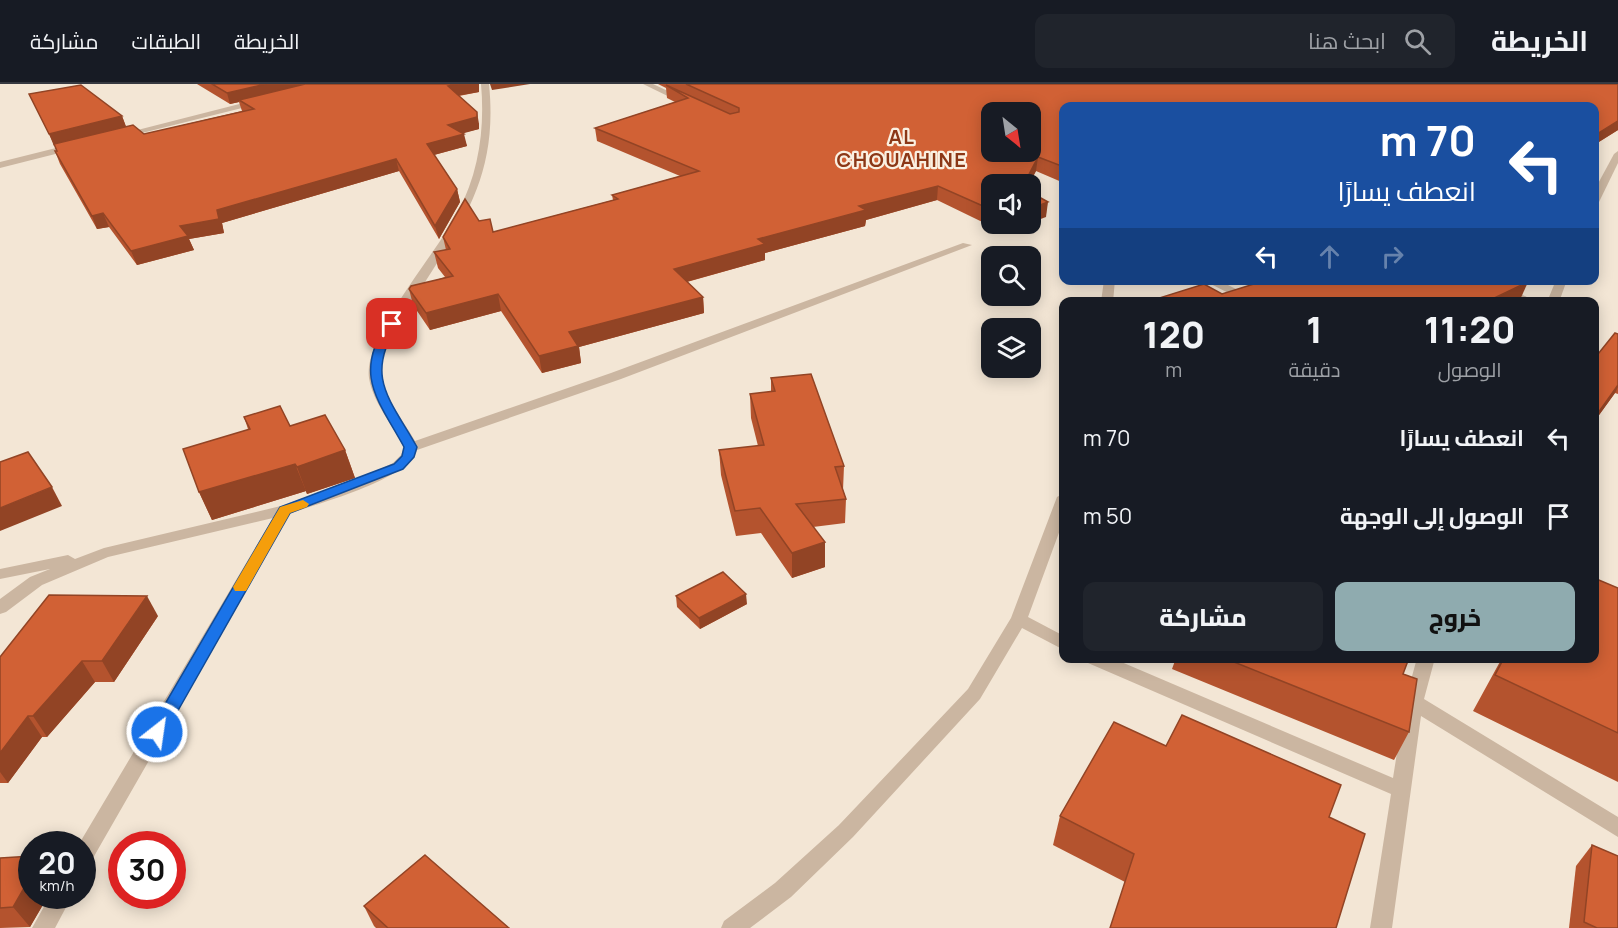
<!DOCTYPE html>
<html lang="ar">
<head>
<meta charset="utf-8">
<style>
  body { margin:0; font-family:Manrope,Cairo,sans-serif; background:#20242c; color:#f1f3f6; direction:rtl; height:100vh; display:flex; flex-direction:column; font-size:22px; white-space:nowrap }
  * { box-sizing:border-box; margin:0 }
  p { font-size:20px; color:#9ea1a6 }
  .icon { flex:none; width:33px; height:33px; fill:none; stroke:currentColor; stroke-width:2; stroke-linecap:round; stroke-linejoin:round }
  .map { position:relative; flex:1; overflow:hidden; direction:ltr }
  .side { position:absolute; left:1059px; top:213px; width:540px; height:366px; display:flex; flex-direction:column; background:#171b24; border-radius:12px; box-shadow:0 3px 15px #0003; direction:rtl }
  .side>* { flex:none }
  .hud { position:absolute; left:1059px; top:18px; width:540px; height:183px; border-radius:12px; box-shadow:0 3px 15px #0003; direction:rtl; background:#1a4fa0; color:#fff; overflow:hidden }
  .needle { width:39px; rotate:150deg }
  .controls { position:absolute; left:981px; top:18px; display:grid; gap:12px }
  .controls a { display:grid; place-items:center; width:60px; height:60px; border-radius:12px; background:#171b24; box-shadow:0 3px 15px #0003; font-size:30px }
  .speed { position:absolute; left:18px; top:747px; display:flex; gap:12px; font-size:30px; font-weight:700; text-align:center }
  .speed>* { display:grid; place-content:center; width:78px; height:78px; border-radius:50%; background:#171b24; box-shadow:0 3px 15px #0003; line-height:1 }
  .speed small { font-size:15px; font-weight:400 }
  .speed .limit { border:9px solid #d22; background:#fff; color:#111 }
  .pin { position:absolute; display:grid; place-items:center; width:51px; height:51px; color:#fff; margin:-26px; border-radius:12px; box-shadow:0 3px 9px #0006 }
  .me { position:absolute; width:66px; margin:-33px; rotate:30deg; stroke-linejoin:round; filter:drop-shadow(0 0 4px #0008) }
  .turn { display:flex; align-items:center; gap:21px; height:126px; padding:0 24px; font-size:27px }
  .turn .icon { width:78px; height:78px; stroke-width:2.5 }
  .turn b { display:block; font-size:42px; line-height:51px }
  .lanes { display:flex; align-items:center; height:57px; padding:0 24px; background:#0003; justify-content:center; gap:30px; direction:ltr }
  .lanes .off { opacity:.35 }
  .eta { display:flex; justify-content:space-evenly; align-items:center; height:102px; text-align:center }
  .eta b { font-size:36px; font-weight:800; line-height:42px }
  .action { display:flex; gap:12px; margin-top:auto; padding:12px 24px }
  .action a { flex:1; height:69px; border-radius:12px; background:#8fabaf; color:#111; font-size:24px; font-weight:800; line-height:69px; text-align:center }
  .action a+a { background:#20242c; color:#f1f3f6 }
  ul { padding:0; list-style:none }
  li { display:flex; align-items:center; gap:18px; height:78px; padding:0 24px }
  li div { flex:1 }
  li b { display:block; font-size:22px }
  li em { font-style:normal }
  header { display:flex; align-items:center; gap:36px; box-sizing:border-box; height:84px; padding:0 30px; background:#171b24; border-bottom:2px solid #363941 }
  header strong { font-size:28px }
  nav { display:flex; gap:33px; margin-inline-start:auto; font-size:21px }
  .search { width:420px; height:54px; background:#20242c; display:flex; align-items:center; gap:15px; box-sizing:border-box; padding:0 21px; border-radius:12px; color:#9ea1a6; font-size:22px }
  .map>svg:first-child { display:block }
</style>
</head>
<body>
<header>
<strong>الخريطة</strong>
<div class="search"><svg class="icon" aria-label="search" viewBox="0 0 24 24"><circle cx="10" cy="10" r="6"/><path d="M15 15l6 6"/></svg>ابحث هنا</div>
<nav><a>الخريطة</a><a>الطبقات</a><a>مشاركة</a></nav>
</header>
<div class="map">
<svg width="1618" height="844" viewBox="0 0 1618 844">
  <rect width="100%" height="100%" fill="#f3e6d5"/>
  <g fill="none" stroke-linecap="round" stroke-linejoin="round">
    <g fill="#cbb6a1" fill-rule="evenodd">
      <path d="M481 0H489C499 98 458 144 410 222 398 240 382 260 381 283 381 311 402 334 415 357L611 289 963 159 972 161 621 295 417 366C409 395 320 419 291 429L89 781 82 783V760H79L273 434 108 473 42 501 6 528 0 530V515L30 493 50 485 0 495V485L68 471 75 475 104 464 281 422 361 394 393 379 401 371 404 363C393 341 373 319 369 294 363 252 437 169 458 128 479 88 485 44 481 0Z"/>
      <polygon points="643,0 653,0 687,16 680,18"/>
      <polygon points="259,15 263,17 262,19 122,54 118,51"/>
      <polygon points="76,59 79,60 79,64 0,84 0,78"/>
      <polygon points="1618,67 1618,79 1599,118 1594,121 1594,107 1614,70"/>
      <polygon points="1104,196 1115,196 1113,218 1101,218"/>
      <polygon points="1203,196 1218,196 1262,218 1246,218"/>
      <polygon points="1480,196 1495,196 1536,218 1521,218"/>
      <polygon points="1556,196 1567,196 1559,218 1547,218"/>
      <polygon points="1064,409 1064,435 1028,533 1064,552 1064,566 1022,544 980,615 853,753 791,813 750,844 721,844 724,837 775,799 839,741 968,605 1011,534 1057,413"/>
      <polygon points="1085,574 1112,574 1393,694 1405,618 1417,574 1435,574 1424,615 1618,733 1618,753 1421,632 1392,844 1370,844 1391,710 1088,579"/>
      <polygon points="50,812 72,812 55,844 32,844"/>
    </g>
  </g>
  <g fill="#b4532e">
    <polygon points="197,0 479,0 479,8 459,12 479,40 479,45 462,49 467,62 434,71 457,105 460,118 439,155 399,87 222,139 224,149 189,155 194,166 137,181 109,143 97,145 60,80 55,67 57,67 55,62 29,10 122,32 126,43 144,50 242,27 239,18 230,20"/>
    <polygon points="658,0 1618,0 1618,46 1594,61 1594,22 1064,22 1064,99 1036,87 1029,100 992,100 992,140 1030,140 1005,149 937,116 866,136 865,142 765,169 765,176 687,198 703,213 704,229 579,263 581,279 542,289 501,227 430,246 413,221 409,205 445,193 438,184 434,168 446,166 443,153 479,137 493,148 613,116 612,111 680,92 597,57 595,44 675,18 667,14 666,4"/>
    <polygon points="1618,250 1618,310 1615,309 1594,338 1594,275"/>
    <polygon points="771,294 844,382 843,406 846,415 845,439 813,443 825,458 825,483 792,494 761,449 736,452 721,391 719,366 758,362 751,334 750,310 771,308"/>
    <polygon points="244,333 290,342 345,366 355,394 307,410 306,407 212,436 199,408 248,345"/>
    <polygon points="1618,504 1618,698 1473,627 1502,574 1594,574"/>
    <polygon points="676,512 747,520 700,545 677,523"/>
    <polygon points="158,532 114,598 95,598 47,653 42,653 8,699 0,699 0,573"/>
    <polygon points="1176,574 1409,574 1403,590 1409,648 1394,676 1172,585"/>
    <polygon points="1166,662 1329,733 1125,798 1053,761 1060,732"/>
    <polygon points="1592,761 1618,844 1569,844 1576,782"/>
    <polygon points="0,774 32,812 48,812 30,843 0,844"/>
    <polygon points="364,822 509,844 376,844 374,842"/>
  </g>
  <g fill="#924425">
    <polygon points="266,0 320,0 239,16 239,18 230,20 227,9"/>
    <polygon points="459,0 479,0 479,8 450,13 448,2"/>
    <polygon points="490,0 530,0 492,6"/>
    <polygon points="477,28 479,40 479,45 450,53 448,41"/>
    <polygon points="122,32 127,45 54,62 49,50"/>
    <polygon points="1618,37 1618,46 1594,61 1594,52"/>
    <polygon points="464,50 467,62 430,72 427,60"/>
    <polygon points="1038,73 1036,87 1029,100 1024,100"/>
    <polygon points="396,75 399,87 222,139 224,149 189,155 194,166 137,181 131,167 180,142 217,126"/>
    <polygon points="938,102 937,116 866,136 865,142 765,169 765,176 675,201 674,185 758,155 859,122"/>
    <polygon points="457,105 460,118 439,155 435,142"/>
    <polygon points="1048,118 1046,133 1030,139 1030,125"/>
    <polygon points="103,129 109,143 97,145 92,132"/>
    <polygon points="1006,140 1030,140 1005,149"/>
    <polygon points="1528,198 1519,218 1486,218"/>
    <polygon points="498,210 501,227 430,246 426,229"/>
    <polygon points="703,213 704,229 579,263 581,279 542,289 539,272 569,248"/>
    <polygon points="1618,301 1618,303 1615,309 1594,338 1594,335 1598,329"/>
    <polygon points="345,366 355,394 307,410 297,383"/>
    <polygon points="295,380 306,407 212,436 199,408"/>
    <polygon points="52,403 62,422 0,447 0,424"/>
    <polygon points="825,458 825,483 792,494 792,469"/>
    <polygon points="746,510 747,520 700,545 699,534"/>
    <polygon points="147,512 158,532 114,598 102,577"/>
    <polygon points="82,577 95,598 47,653 33,632"/>
    <polygon points="28,632 42,653 8,699 0,688 0,669"/>
    <polygon points="31,790 32,812 48,812 30,843 13,823"/>
  </g>
  <g fill="#d16135" stroke="#924425" stroke-width="1.5" fill-rule="evenodd">
    <polygon points="212,0 266,0 227,9"/>
    <polygon points="305,0 459,0 448,2 477,28 477,33 448,41 464,50 427,60 457,105 435,142 396,75 217,126 219,135 180,142 188,152 131,167 103,129 92,132 55,67 57,67 54,60 133,41 144,50 254,25 239,16"/>
    <path d="M686 0H1618V37L1594 52V22H1318L1311 20 1302 22H1064V83L1038 73 1024 100H992V126L938 102 859 122 866 126 758 155 765 160 674 185 703 213 569 248 578 262 539 272 498 210 426 229 409 205 411 202 453 192 434 168 450 165 443 153 465 115 479 137 490 135 493 148 618 115 612 111 699 87 595 44 688 14 666 1 730 30 739 28V24ZM992 28H1030V68H992Z"/>
    <polygon points="81,1 122,32 49,50 29,10"/>
    <polygon points="1030,108 1048,118 1030,125"/>
    <polygon points="1269,196 1525,196 1528,198 1486,218 1159,218 1156,215 1204,200 1222,210 1257,199 1268,199"/>
    <polygon points="1615,249 1618,250 1618,301 1598,329 1594,328 1594,275"/>
    <polygon points="811,290 844,382 835,383 846,415 796,420 825,458 792,469 760,424 735,427 719,366 764,361 750,310 775,307 771,294"/>
    <polygon points="280,322 290,342 325,331 345,366 297,383 295,380 199,408 183,365 250,345 244,333"/>
    <polygon points="28,368 52,403 0,424 0,378"/>
    <polygon points="723,488 746,510 699,534 676,512"/>
    <polygon points="1594,494 1618,504 1618,649 1495,591 1504,574 1594,574"/>
    <polygon points="49,511 147,512 102,577 82,577 33,632 28,632 0,669 0,573"/>
    <polygon points="1224,574 1409,574 1403,590 1417,595 1409,648"/>
    <polygon points="1182,631 1341,701 1329,733 1365,750 1336,844 1110,844 1134,770 1060,732 1114,638 1166,662"/>
    <polygon points="1592,761 1618,772 1618,844 1597,844 1584,838"/>
    <polygon points="425,771 509,844 388,844 364,822"/>
    <polygon points="32,772 32,790 13,823 0,824 0,774"/>
  </g>
  <path fill="#1a73e8" stroke="#114b97" stroke-width="1.5" d="M392 236 398 240C364 293 390 315 417 363L414 373 403 385 290 429 163 653 157 655 151 653 148 648 151 644 280 423 394 380 402 372 404 363C377 314 353 291 388 237Z"/>
  <polygon fill="#f59e0b" points="303,416 309,420 307,423 290,429 246,507 235,507 233,503 280,423"/>
  <g text-anchor="middle" dominant-baseline="central" stroke-width="4.5" stroke-linejoin="round" paint-order="stroke">
    <g font-size="20" font-weight="bold" letter-spacing="1.5" fill="#8b3716" stroke="#faf0e1">
      <text x="902" y="52">AL<tspan x="902" dy="23">CHOUAHINE</tspan></text>
    </g>
  </g>
</svg>
<div class="controls">
<a><svg class="needle" viewBox="-14 -14 28 28"><path d="M0-13l5 13h-10z" fill="#e53935"/><path d="M0 13l5-13h-10z" fill="#9ea1a6"/></svg></a>
<a><svg class="icon" aria-label="sound" viewBox="0 0 24 24"><path d="M4 9h4l5-4v14l-5-4H4zM17 9q2 3 0 6"/></svg></a>
<a><svg class="icon" aria-label="search" viewBox="0 0 24 24"><circle cx="10" cy="10" r="6"/><path d="M15 15l6 6"/></svg></a>
<a><svg class="icon" aria-label="layers" viewBox="0 0 24 24"><path d="M12 4l9 5-9 5-9-5zM3 14l9 5 9-5"/></svg></a>
</div>
<div class="speed"><div>20<small>km/h</small></div><div class="limit">30</div></div>
<div class="pin" style="left:392px;top:240px;background:#d93025"><svg class="icon" aria-label="arrive" viewBox="0 0 24 24"><path d="M6 21V4h12l-3 4 3 4H6"/></svg></div>
<svg class="me" style="left:157px;top:648px" viewBox="-20 -20 40 40"><circle r="17" fill="#1a73e8" stroke="#fff" stroke-width="3"/><path d="M0-11L8 9 0 5-8 9z" fill="#fff"/></svg>
<div class="hud">
<div class="turn"><svg class="icon" aria-label="left" viewBox="0 0 24 24"><path d="M17 20v-9H6M10 6l-5 5 5 5"/></svg><div><b>70 m</b>انعطف يسارًا</div></div>
<div class="lanes"><svg class="icon" aria-label="left" viewBox="0 0 24 24"><path d="M17 20v-9H6M10 6l-5 5 5 5"/></svg><svg class="icon off" aria-label="ahead" viewBox="0 0 24 24"><path d="M12 20V5M6 11l6-6 6 6"/></svg><svg class="icon off" aria-label="right" viewBox="0 0 24 24"><path d="M7 20v-9h11M14 6l5 5-5 5"/></svg></div>
</div>
<section class="side">
<div class="eta">
<div><b>11:20</b><p>الوصول</p></div>
<div><b>1</b><p>دقيقة</p></div>
<div><b>120</b><p>m</p></div>
</div>
<ul>
<li><svg class="icon" aria-label="left" viewBox="0 0 24 24"><path d="M17 20v-9H6M10 6l-5 5 5 5"/></svg><div><b>انعطف يسارًا</b></div><em>70 m</em></li>
<li><svg class="icon" aria-label="arrive" viewBox="0 0 24 24"><path d="M6 21V4h12l-3 4 3 4H6"/></svg><div><b>الوصول إلى الوجهة</b></div><em>50 m</em></li>
</ul>
<div class="action"><a>خروج</a><a>مشاركة</a></div>
</section>
</div>
</body>
</html>
